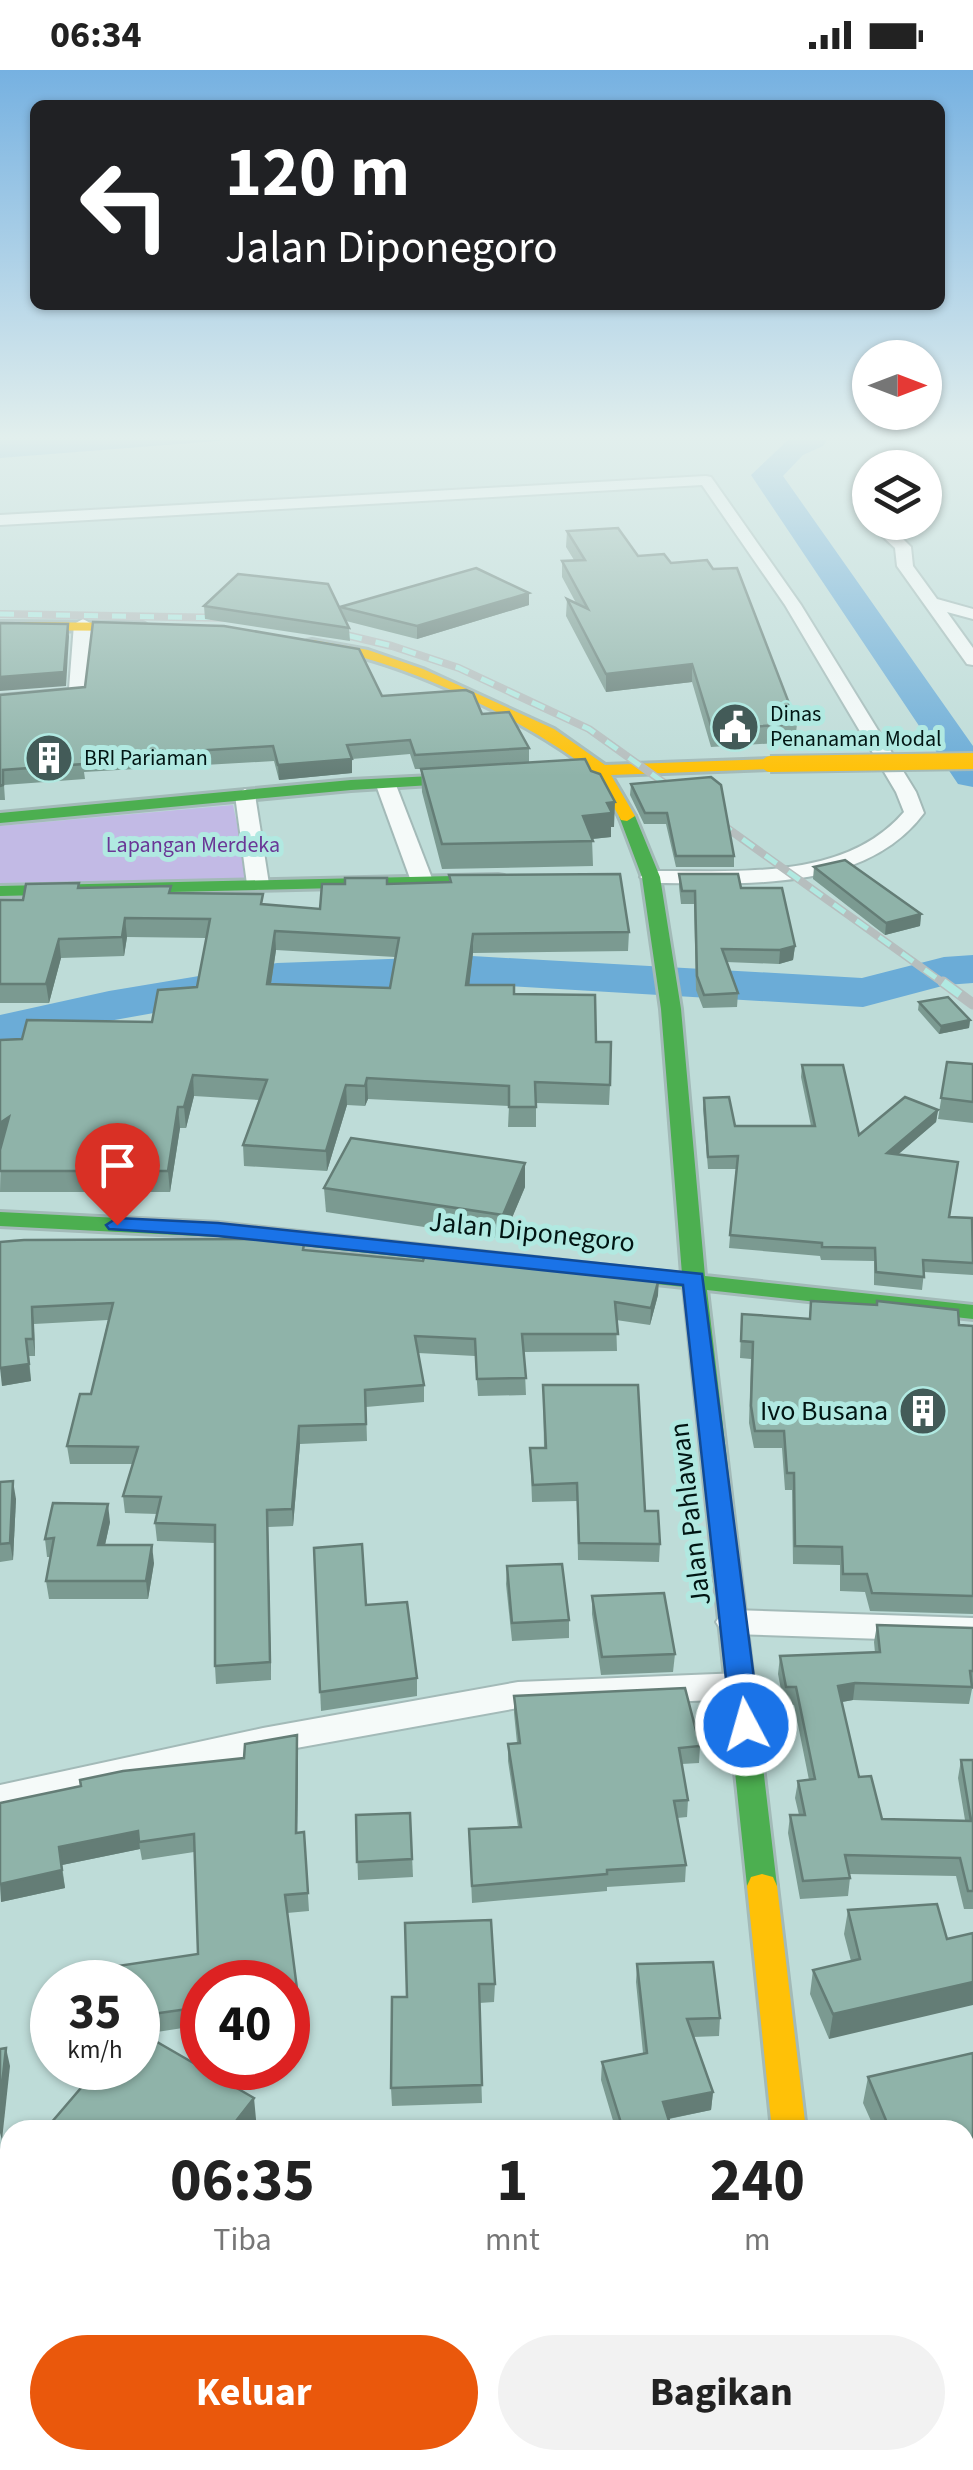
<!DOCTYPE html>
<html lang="id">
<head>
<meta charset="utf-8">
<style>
  body { margin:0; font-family:"Source Sans 3",sans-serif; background:#f2f2f2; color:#222; height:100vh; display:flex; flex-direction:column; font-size:38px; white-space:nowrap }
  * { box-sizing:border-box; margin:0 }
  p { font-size:32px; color:#767676 }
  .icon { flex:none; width:55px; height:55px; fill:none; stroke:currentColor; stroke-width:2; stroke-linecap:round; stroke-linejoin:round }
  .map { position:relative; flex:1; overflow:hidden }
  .drawer { position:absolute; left:0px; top:2050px; width:975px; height:350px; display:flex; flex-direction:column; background:#fff; border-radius:30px 30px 0 0; box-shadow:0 2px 8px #0004 }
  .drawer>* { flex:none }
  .guide { position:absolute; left:30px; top:30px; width:915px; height:210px; border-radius:15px; box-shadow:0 2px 8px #0004; background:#202124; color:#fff; overflow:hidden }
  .needle { width:65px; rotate:90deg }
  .buttons { position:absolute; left:852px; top:270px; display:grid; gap:20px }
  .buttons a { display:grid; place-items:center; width:90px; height:90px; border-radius:50%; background:#fff; box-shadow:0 2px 8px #0004; font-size:50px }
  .speed { position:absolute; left:30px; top:1890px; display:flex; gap:20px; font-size:50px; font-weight:700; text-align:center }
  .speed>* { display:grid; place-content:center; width:130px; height:130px; border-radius:50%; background:#fff; box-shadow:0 2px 8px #0004; line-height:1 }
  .speed small { font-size:25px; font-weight:400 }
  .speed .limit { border:15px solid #d22; background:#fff; color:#111 }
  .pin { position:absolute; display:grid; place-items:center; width:85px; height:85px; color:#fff; margin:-102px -42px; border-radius:50% 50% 50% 0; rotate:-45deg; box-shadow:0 0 10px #0007 }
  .pin .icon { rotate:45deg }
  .me { position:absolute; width:110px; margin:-55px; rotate:354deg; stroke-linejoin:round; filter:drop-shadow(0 0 8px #0008) }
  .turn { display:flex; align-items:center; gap:35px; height:210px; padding:0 30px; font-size:45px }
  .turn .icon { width:130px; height:130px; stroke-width:2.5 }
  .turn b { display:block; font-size:70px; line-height:85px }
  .eta { display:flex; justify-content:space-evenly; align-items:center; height:170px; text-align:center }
  .eta b { font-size:60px; font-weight:700; line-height:70px }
  .button { display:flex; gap:20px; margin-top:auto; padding:20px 30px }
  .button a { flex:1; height:115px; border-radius:60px; background:#ea580c; color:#fff; font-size:40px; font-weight:700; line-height:115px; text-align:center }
  .button a+a { background:#f2f2f2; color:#222 }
  .status { display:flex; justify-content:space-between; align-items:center; height:70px; padding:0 50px; background:#fff; direction:ltr }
  .status svg { height:28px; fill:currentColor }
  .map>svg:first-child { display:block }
</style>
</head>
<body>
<div class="status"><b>06:34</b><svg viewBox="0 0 49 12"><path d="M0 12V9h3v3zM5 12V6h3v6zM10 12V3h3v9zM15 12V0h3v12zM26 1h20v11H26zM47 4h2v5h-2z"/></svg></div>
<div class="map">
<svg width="973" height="2400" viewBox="0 0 973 2400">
  <rect width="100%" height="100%" fill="#bedcd8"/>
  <polygon fill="#c2bae5" points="233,735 249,810 0,813 0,756"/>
  <polygon fill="#6bacd7" points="0,370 230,370 0,388"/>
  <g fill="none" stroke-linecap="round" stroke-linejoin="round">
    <g fill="#6bacd7" fill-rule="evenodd">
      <polygon points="788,370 827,370 823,376 803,385 783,406 973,676 973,717 958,714 751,405"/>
      <polygon points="973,885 973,913 946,915 863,937 472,914 277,921 109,951 0,975 0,945 109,921 277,893 472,886 862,908 944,887"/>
    </g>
    <g stroke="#a3bab8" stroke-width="4">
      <g id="street">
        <path d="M706 406 711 407 801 535 916 722 924 743C864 824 741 813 651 813L640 807 651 801C735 800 844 812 904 742L896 722 785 535 702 415 0 455V445Z"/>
        <polygon points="870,449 870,452 886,452 911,477 913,496 937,529 973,539 973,549 947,542 973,578 973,595 967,594 897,496 895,478 870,455 868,452"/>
        <polygon points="83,549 92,554 84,628 0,637 0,625 69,619 74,554"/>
        <polygon points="386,709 396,715 433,811 430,816 422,817 411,811 376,715"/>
        <polygon points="245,719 255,725 269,814 258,820 247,814 235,725"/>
        <polygon points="733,1540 973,1548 973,1572 733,1564 721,1560 716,1552 721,1544"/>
        <polygon points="741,1603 753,1607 758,1616 753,1625 741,1629 518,1638 263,1684 0,1743 0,1715 263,1658 518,1612"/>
      </g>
    </g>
    <g stroke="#a3bab8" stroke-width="6">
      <g id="fast">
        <polygon points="473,704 481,709 479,712 351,720 0,753 0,743 351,710"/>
        <polygon points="627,741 635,746 660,807 681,939 705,1206 973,1235 973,1249 707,1220 777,1816 773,1825 762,1828 751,1825 747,1816 684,1217 218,1167 0,1156 0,1142 218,1153 682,1204 661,939 642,807 619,746"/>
        <polygon points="498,805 504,806 504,814 0,826 0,816"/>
        <polygon points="809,2390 847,2390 849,2400 811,2400"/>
      </g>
    </g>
    <g stroke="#a3bab8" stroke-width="6">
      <g id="slow">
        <polygon points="0,552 143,553 150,557 143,561 0,560"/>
        <path d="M312 570 368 580 423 599 554 659 605 695 770 689 778 694 770 699 611 705 635 746 627 751 621 750 596 705 572 704V698L585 696C525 652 434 607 361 587 343 582 325 581 307 577V571Z"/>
        <polygon points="762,1804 773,1807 777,1816 806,2060 772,2060 747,1816 751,1807"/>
      </g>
    </g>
    <use href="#street" fill="#f5faf9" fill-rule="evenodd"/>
    <use href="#fast" fill="#4caf50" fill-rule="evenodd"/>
    <use href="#slow" fill="#ffc107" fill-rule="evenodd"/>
    <g stroke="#b6bebe" stroke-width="8">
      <g id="rail-far1">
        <polyline points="0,544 232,548"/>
        <polyline points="321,559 392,576 459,598 589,659 946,915"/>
      </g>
    </g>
    <g stroke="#b6bebe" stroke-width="11">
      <polyline id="rail" points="943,912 973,934"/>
    </g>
    <use href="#rail-far1" stroke="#b1e9e1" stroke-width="5" stroke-dasharray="14" stroke-linecap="butt"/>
    <use href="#rail" stroke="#b1e9e1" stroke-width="8" stroke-dasharray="21" stroke-linecap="butt"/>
    <g stroke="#a3bab8" stroke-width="20" stroke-linecap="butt">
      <polyline id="slow-bridge" points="770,694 973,691"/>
    </g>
    <use href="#slow-bridge" stroke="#ffc107" stroke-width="16"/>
  </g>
  <g fill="#7b9a91" fill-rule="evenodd">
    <polygon points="567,461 638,486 797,654 795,672 711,677 692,612 606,622 566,546 567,529 576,533 562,507 562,491 574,490 566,477"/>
    <polygon points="529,523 529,535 417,569 346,551 349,558 350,571 205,549 204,536 340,539 340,537"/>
    <polygon points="0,625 382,626 482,644 529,678 529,692 614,757 611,757 611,767 592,769 593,796 442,799 422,722 421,699 415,699 410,684 352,689 352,703 279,710 274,691 84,702 85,709 4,715 5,730 0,730"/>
    <polygon points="631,714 734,786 734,797 676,797 666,754 644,754 630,725"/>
    <polygon points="814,797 921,844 920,856 885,865 813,809"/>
    <polygon points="679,804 741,818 795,876 793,890 779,894 726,892 738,923 737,937 703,938 696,920 694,834 681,834 679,817"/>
    <path d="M449 805 629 862 628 881 473 883 469 915 514 924 596 972 610 1015 609 1035 536 1033V1057H508L509 1036 368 1029 365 1036 347 1035 327 1101 244 1096 243 1075 260 1030 194 1026 186 1058H180L170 1122H0L1 1075 0 1076V970L22 969 152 952 197 917 207 868 127 867 124 886 61 888 49 933H0V830H23L79 813 80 818 172 823 264 835 320 839 388 814 449 812ZM276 880 395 887 390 918 271 914Z"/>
    <polygon points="919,932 970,950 969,958 939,964 918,940"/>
    <polygon points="947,992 973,994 973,1053 938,1049"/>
    <polygon points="802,995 859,1065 938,1040 936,1052 898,1084 949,1147 973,1157 973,1205 924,1202 922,1220 874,1215 874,1191 821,1190 820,1186 729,1178 736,1099 708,1099 703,1039 704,1028 735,1056 811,1056 801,1007"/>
    <polygon points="525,1117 503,1169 326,1142 324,1118"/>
    <polygon points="0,1172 304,1181 658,1225 650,1255 616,1250 617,1281 524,1282 526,1325 478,1326 475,1286 418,1283 424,1315 424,1332 366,1337 367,1371 300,1374 293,1456 268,1457 271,1610 216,1614 215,1596 215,1473 157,1471 155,1453 157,1444 125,1443 123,1426 132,1394 70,1394 67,1376 91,1324 108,1250 34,1254 35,1286 29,1286 31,1311 2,1316"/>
    <polygon points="811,1231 973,1256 973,1544 870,1541 865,1522 840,1521 840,1495 793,1494 792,1420 785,1420 782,1378 754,1378 749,1353 751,1289 740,1288 741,1261 742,1244 809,1249"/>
    <polygon points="543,1315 645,1441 660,1474 659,1492 578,1490 577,1431 532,1432 530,1378 544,1378"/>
    <polygon points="0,1412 16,1429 13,1490 0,1492"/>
    <polygon points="110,1452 105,1475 154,1493 148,1529 49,1529 46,1511 51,1487 47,1487 45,1469"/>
    <polygon points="314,1478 417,1608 417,1626 321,1641"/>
    <polygon points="507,1496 569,1550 569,1568 512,1571 506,1514"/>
    <polygon points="592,1526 675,1584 673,1602 601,1605 592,1544"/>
    <polygon points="877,1555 973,1558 973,1619 972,1619 969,1634 853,1630 842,1632 859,1707 882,1749 965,1750 958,1708 961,1690 973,1690 973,1839 964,1839 956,1806 849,1804 850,1808 848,1826 800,1829 788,1763 790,1745 799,1745 795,1728 798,1711 809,1710 794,1635 784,1635 778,1604 780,1586 875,1583 874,1572"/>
    <polygon points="514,1626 700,1676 699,1693 682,1694 688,1730 687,1747 677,1748 686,1795 685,1812 607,1817 607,1821 472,1833 469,1759 518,1757 508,1691 508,1674 517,1673 514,1643"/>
    <polygon points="298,1682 297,1763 304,1762 309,1841 287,1843 301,1959 288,1962 288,1912 202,1912 202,1955 144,1964 138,1998 138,1912 198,1884 194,1782 142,1790 140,1779 62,1795 65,1818 1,1832 0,1733"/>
    <polygon points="410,1743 413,1807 358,1810 356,1745"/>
    <polygon points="937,1834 829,1969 810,1924 813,1900 851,1891 844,1864 848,1840"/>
    <polygon points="405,1853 495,1914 494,1932 479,1933 482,2033 392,2036 391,2018 407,1927"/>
    <polygon points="637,1894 720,1948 719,1966 693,1967 713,2022 711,2040 669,2049 614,2054 601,2010 602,1992 643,1983 636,1912"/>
    <polygon points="973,1983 973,2142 965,2144 965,2060 875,2060 863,2033 868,2007"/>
    <polygon points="507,2390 579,2390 555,2400 511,2400"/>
    <polygon points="583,2390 755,2390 759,2400 585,2400"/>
    <polygon points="953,2390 965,2390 973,2400 954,2400"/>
  </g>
  <g fill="#647d76">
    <polygon points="529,523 529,535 417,569 417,556"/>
    <polygon points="68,554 69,567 66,616 0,621 0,607"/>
    <polygon points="692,594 692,612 606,622 606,604"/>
    <polygon points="352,689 352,703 279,710 278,695"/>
    <polygon points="615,732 614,757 611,757 611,767 582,770 583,746 607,733"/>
    <polygon points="921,844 920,856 885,865 886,853"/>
    <polygon points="125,848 127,867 124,886 122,867"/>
    <polygon points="275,861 276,880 268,933 267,914"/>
    <polygon points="473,864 473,883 467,935 466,915"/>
    <polygon points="59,869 61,888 49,933 46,914"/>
    <polygon points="795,876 793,890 779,894 780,880"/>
    <polygon points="970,950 969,958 939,964 941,956"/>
    <polygon points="193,1005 194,1026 186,1058 184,1037"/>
    <polygon points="367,1008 368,1029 365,1036 365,1016"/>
    <polygon points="346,1015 347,1035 327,1101 326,1081"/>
    <polygon points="178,1037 180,1058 170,1122 168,1101"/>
    <polygon points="938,1040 936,1052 886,1095 887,1083"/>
    <polygon points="9,1047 12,1067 0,1076 0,1053"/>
    <polygon points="525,1093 525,1117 503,1169 503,1145"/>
    <polygon points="659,1208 658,1225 650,1255 651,1238"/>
    <polygon points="32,1237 34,1254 35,1286 33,1269"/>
    <polygon points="26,1269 31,1311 2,1316 0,1298"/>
    <polygon points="299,1356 300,1374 293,1456 292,1439"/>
    <polygon points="13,1411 16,1429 13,1490 10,1473"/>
    <polygon points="108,1434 110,1452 101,1493 98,1475"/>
    <polygon points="267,1440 268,1457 271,1610 270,1592"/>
    <polygon points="152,1475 154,1493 148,1529 146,1511"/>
    <polygon points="855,1613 853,1630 836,1633 838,1616"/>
    <polygon points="297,1665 298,1682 297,1781 296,1763"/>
    <polygon points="138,1761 140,1779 62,1795 59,1777"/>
    <polygon points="62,1800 65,1818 1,1832 0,1814"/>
    <polygon points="973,1912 973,1935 829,1969 833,1944"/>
    <polygon points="6,1978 10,1996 2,2070 0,2063 0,2033"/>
    <polygon points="713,2022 711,2040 662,2050 663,2032"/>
    <polygon points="254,2028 257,2060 229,2060"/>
    <polygon points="973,2118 973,2142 965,2144 965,2119"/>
    <polygon points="410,2390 418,2390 418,2400 383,2400"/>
    <polygon points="447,2390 493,2390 468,2400 422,2400"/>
    <polygon points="535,2390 579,2390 555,2400 517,2400 517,2397"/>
  </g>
  <g fill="#8fb3a9" stroke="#647d76" stroke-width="2.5" fill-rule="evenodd">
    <polygon points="618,458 638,486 664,484 671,493 707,490 713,499 737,498 797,654 712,659 692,594 606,604 567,529 588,539 562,491 585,490 567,461"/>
    <polygon points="476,498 529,523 417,556 340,537"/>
    <polygon points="238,504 328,514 349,558 204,536"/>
    <polygon points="93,552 224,556 359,579 382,626 466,620 473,623 482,644 509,642 529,678 415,685 410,670 347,675 352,689 278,695 273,676 82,688 83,694 3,700 3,715 0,716 0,625 85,617"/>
    <polygon points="0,553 68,554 64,602 0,607"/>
    <polygon points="585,689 591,701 600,704 615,732 607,733 612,743 583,746 593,771 442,774 421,699"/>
    <polygon points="711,707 721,715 734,786 676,786 667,743 645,743 631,714"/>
    <polygon points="845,790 921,844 886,853 814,797"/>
    <path d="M620 804 629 862 473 864 466 915H514V924L595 925 596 972H611L610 1015 535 1012 536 1037H509V1016L367 1008 365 1016 346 1015 326 1081 243 1075 267 1010 193 1005 184 1037H178L168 1101H0V1080L9 1047 0 1053V970L22 969 27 950 152 952 158 920 197 917 210 849 125 848 122 867 59 869 46 914H0V830H23L26 814 79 813 78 818 171 816 169 823 263 824 261 834 320 839 322 814H345V808H387V814L451 812 449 805ZM275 861 399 868 390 918 267 914Z"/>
    <polygon points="679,804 738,804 741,818 782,818 795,876 780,880 722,879 738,923 704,925 697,906 695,821 682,821"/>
    <polygon points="948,927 970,950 941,956 919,932"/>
    <polygon points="947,992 973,994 973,1032 941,1028"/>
    <polygon points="802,995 843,995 859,1065 905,1027 938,1040 887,1083 958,1092 949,1147 972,1148 973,1193 923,1190 924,1207 876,1202 875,1178 822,1177 822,1173 730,1165 738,1086 708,1087 704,1028 729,1027 735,1056 815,1056"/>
    <polygon points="351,1068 525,1093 503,1145 324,1118"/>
    <polygon points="260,1169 304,1174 303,1180 423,1191 426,1182 659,1208 651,1238 615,1232 618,1264 522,1264 526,1308 477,1309 475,1269 415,1266 424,1315 365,1320 366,1354 299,1356 292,1439 267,1440 270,1592 215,1596 215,1455 155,1453 161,1427 123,1426 138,1377 67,1376 80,1324 91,1324 113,1233 32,1237 33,1269 26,1269 29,1294 0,1298 0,1172 24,1170"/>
    <polygon points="811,1231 877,1235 877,1231 958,1240 959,1255 973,1256 973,1526 872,1523 867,1504 843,1504 842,1477 795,1476 794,1403 787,1403 784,1361 755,1361 751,1336 753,1272 741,1271 742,1244 810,1249"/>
    <polygon points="543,1315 638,1315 645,1441 658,1441 660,1474 579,1473 577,1413 533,1415 530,1378 546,1378"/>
    <polygon points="13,1411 10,1473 0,1474 0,1412"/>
    <polygon points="53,1433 108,1434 98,1475 152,1475 146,1511 46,1511 54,1468 45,1469"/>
    <polygon points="362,1474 366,1535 407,1532 417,1608 320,1622 314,1478"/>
    <polygon points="562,1494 569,1550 512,1553 507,1496"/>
    <polygon points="664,1523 675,1584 602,1587 592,1526"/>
    <polygon points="877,1555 973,1558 973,1601 970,1601 972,1617 855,1613 838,1616 859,1707 871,1706 882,1749 971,1751 961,1690 973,1690 973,1821 968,1821 960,1788 845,1785 850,1808 803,1811 790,1745 805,1745 798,1711 815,1709 796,1617 786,1617 780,1586 880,1582"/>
    <polygon points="685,1618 700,1676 679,1678 688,1730 674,1731 686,1795 607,1800 607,1804 472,1816 469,1759 521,1757 508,1674 520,1673 514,1626"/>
    <polygon points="297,1665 296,1763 304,1762 308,1823 285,1825 300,1942 288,1943 288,1912 202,1912 202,1937 138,1946 138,1912 78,1912 78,1902 198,1884 194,1764 139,1772 138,1761 59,1777 62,1800 0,1814 0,1733 81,1716 80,1710 123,1701 244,1688 245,1674"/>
    <polygon points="410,1743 412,1789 357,1792 356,1745"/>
    <polygon points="937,1834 947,1869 973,1863 973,1912 833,1944 813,1900 860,1889 848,1840"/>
    <polygon points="491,1850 495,1914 479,1914 482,2015 391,2018 392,1927 407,1927 405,1853"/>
    <polygon points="713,1892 720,1948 687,1949 713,2022 663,2032 672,2060 585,2060 621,2053 602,1992 647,1983 637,1894"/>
    <polygon points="138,1961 254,2028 229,2060 45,2060 98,1998 138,1998"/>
    <polygon points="6,1978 0,2033 0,1979"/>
    <polygon points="973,1983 973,2118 965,2119 965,2060 890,2060 868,2007"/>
    <polygon points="965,2222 973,2222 973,2400 960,2400 959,2390 965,2390"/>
    <polygon points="182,2390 410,2390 383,2400 184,2400"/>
    <polygon points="419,2390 447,2390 422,2400"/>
    <polygon points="515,2390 535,2390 517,2397"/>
    <polygon points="587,2390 755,2390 759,2400 589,2400"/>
  </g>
  <linearGradient id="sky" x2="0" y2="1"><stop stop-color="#76b1e1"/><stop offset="0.52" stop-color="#e2efed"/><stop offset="1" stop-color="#e2efed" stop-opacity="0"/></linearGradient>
  <rect width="973" height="706" fill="url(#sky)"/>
  <polygon fill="#1a73e8" stroke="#114b97" stroke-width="2.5" points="117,1148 218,1153 702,1204 760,1655 756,1662 746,1666 735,1662 731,1655 683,1215 218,1166 109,1159 106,1155"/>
  <defs>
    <g id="civic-disc" transform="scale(2.5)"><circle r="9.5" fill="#435b58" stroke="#b1e9e1"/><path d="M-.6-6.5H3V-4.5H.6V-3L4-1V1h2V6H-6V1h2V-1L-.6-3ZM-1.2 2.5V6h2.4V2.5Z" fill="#fff"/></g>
    <g id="building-disc" transform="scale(2.5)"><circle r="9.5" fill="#435b58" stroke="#b1e9e1"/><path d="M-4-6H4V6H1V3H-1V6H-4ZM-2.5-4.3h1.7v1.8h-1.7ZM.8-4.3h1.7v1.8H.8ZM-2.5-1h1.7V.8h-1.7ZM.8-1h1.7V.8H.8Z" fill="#fff"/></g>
  </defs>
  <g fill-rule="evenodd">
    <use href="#civic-disc" x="735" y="657"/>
    <use href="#building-disc" x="49" y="688"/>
    <use href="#building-disc" x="923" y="1341"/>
  </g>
  <g text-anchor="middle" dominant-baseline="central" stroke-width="10" stroke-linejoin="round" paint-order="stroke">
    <g font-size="22" fill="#011513" stroke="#b1e9e1" text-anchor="start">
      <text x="770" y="644">Dinas<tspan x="770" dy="25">Penanaman Modal</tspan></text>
      <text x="84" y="688">BRI Pariaman</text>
    </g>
    <g font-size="22" fill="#6a3796" stroke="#b1e9e1">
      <text x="193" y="775">Lapangan Merdeka</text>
    </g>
    <g font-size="28" fill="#011513" stroke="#b1e9e1">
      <text transform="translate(532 1162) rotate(6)">Jalan Diponegoro</text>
      <text transform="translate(690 1444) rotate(-97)">Jalan Pahlawan</text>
    </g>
    <g font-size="28" fill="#011513" stroke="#b1e9e1" text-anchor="end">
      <text x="888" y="1341">Ivo Busana</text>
    </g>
  </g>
</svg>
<div class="buttons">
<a><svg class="needle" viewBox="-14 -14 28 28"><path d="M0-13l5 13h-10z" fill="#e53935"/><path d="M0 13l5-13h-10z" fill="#767676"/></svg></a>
<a><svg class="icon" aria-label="layers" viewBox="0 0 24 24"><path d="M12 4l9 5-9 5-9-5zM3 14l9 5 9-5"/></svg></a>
</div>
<div class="speed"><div>35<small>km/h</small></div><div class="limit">40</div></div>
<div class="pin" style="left:117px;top:1155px;background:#d93025"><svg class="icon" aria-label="arrive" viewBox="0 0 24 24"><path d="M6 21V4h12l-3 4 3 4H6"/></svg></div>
<svg class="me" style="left:746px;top:1655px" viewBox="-20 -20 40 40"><circle r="17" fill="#1a73e8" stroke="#fff" stroke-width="3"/><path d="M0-11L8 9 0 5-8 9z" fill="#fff"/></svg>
<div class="guide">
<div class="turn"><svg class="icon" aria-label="left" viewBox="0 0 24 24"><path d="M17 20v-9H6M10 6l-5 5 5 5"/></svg><div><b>120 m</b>Jalan Diponegoro</div></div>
</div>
<section class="drawer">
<div class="eta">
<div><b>06:35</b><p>Tiba</p></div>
<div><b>1</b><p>mnt</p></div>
<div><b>240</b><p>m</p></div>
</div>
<div class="button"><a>Keluar</a><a>Bagikan</a></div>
</section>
</div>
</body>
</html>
